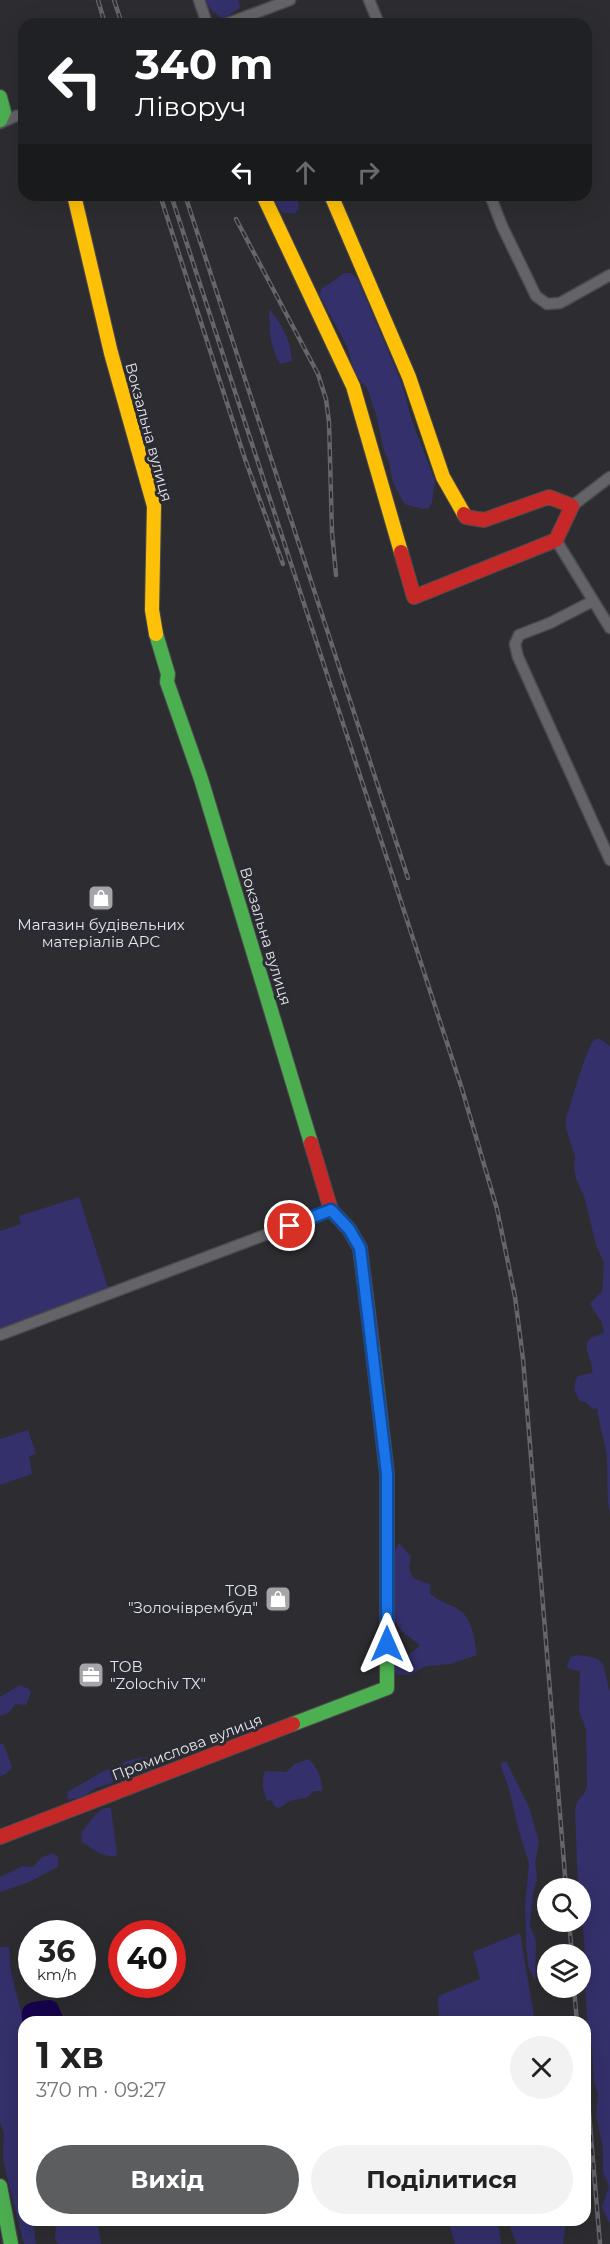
<!DOCTYPE html>
<html lang="uk">
<head>
<meta charset="utf-8">
<style>
  body { margin:0; font-family:Montserrat,sans-serif; background:#f2f2f2; color:#222; height:100vh; display:flex; flex-direction:column; font-size:22px; white-space:nowrap }
  * { box-sizing:border-box; margin:0 }
  p { font-size:20px; color:#767676 }
  .icon { flex:none; width:33px; height:33px; fill:none; stroke:currentColor; stroke-width:2; stroke-linecap:round; stroke-linejoin:round }
  .map { position:relative; flex:1; overflow:hidden }
  .side { position:absolute; left:18px; top:2016px; width:573px; height:210px; display:flex; flex-direction:column; background:#fff; border-radius:18px; box-shadow:0 6px 24px #0002 }
  .side>* { flex:none }
  .banner { position:absolute; left:18px; top:18px; width:574px; height:183px; border-radius:18px; box-shadow:0 6px 24px #0002; background:#202124; color:#fff; overflow:hidden }
  .tools { position:absolute; left:537px; top:1878px; display:grid; gap:12px }
  .tools a { display:grid; place-items:center; width:54px; height:54px; border-radius:50%; background:#fff; box-shadow:0 6px 24px #0002; font-size:30px }
  .speed { position:absolute; left:18px; top:1920px; display:flex; gap:12px; font-size:30px; font-weight:700; text-align:center }
  .speed>* { display:grid; place-content:center; width:78px; height:78px; border-radius:50%; background:#fff; box-shadow:0 6px 24px #0002; line-height:1 }
  .speed small { font-size:15px; font-weight:400 }
  .speed .limit { border:9px solid #d22; background:#fff; color:#111 }
  .pin { position:absolute; display:grid; place-items:center; width:51px; height:51px; color:#fff; margin:-26px; border:3px solid #fff; border-radius:50%; box-shadow:0 2px 6px #0007 }
  .me { position:absolute; width:66px; margin:-33px; rotate:0deg; stroke-linejoin:round; filter:drop-shadow(0 0 4px #0008) }
  .turn { display:flex; align-items:center; gap:21px; height:126px; padding:0 18px; font-size:27px }
  .turn .icon { width:78px; height:78px; stroke-width:2.5 }
  .turn b { display:block; font-size:42px; line-height:51px }
  .lanes { display:flex; align-items:center; height:57px; padding:0 18px; background:#0003; justify-content:center; gap:30px; direction:ltr }
  .lanes .off { opacity:.35 }
  .round { display:grid; place-items:center; flex:none; width:63px; height:63px; border-radius:32px; background:#f2f2f2 }
  .summary { display:flex; align-items:center; justify-content:space-between; height:102px; padding:0 18px }
  h1 { font-size:36px; font-weight:700; line-height:45px }
  .button { display:flex; gap:12px; margin-top:auto; padding:12px 18px }
  .button a { flex:1; height:69px; border-radius:36px; background:#5c5d5f; color:#fff; font-size:24px; font-weight:700; line-height:69px; text-align:center }
  .button a+a { background:#f2f2f2; color:#222 }
  .map>svg:first-child { display:block }
</style>
</head>
<body>
<div class="map">
<svg width="610" height="2244" viewBox="0 0 610 2244">
  <rect width="100%" height="100%" fill="#2d2d31"/>
  <g fill="#33306b">
    <polygon points="204,0 238,0 241,7 224,19 213,12"/>
    <polygon points="271,195 296,195 299,208 295,214 282,212"/>
    <polygon points="345,273 351,273 358,280 402,384 412,421 435,481 432,502 429,508 423,509 407,505 403,502 392,480 389,461 384,451 376,414 367,388 355,374 347,346 320,296 321,289"/>
    <path d="M269 309C282 324 291 341 292 361L280 364C269 344 270 331 269 309Z"/>
    <path d="M595 1039H600L610 1046V1514C606 1497 608 1478 607 1461 607 1445 599 1426 597 1408L593 1409 585 1402 580 1401C574 1392 572 1386 578 1376L592 1373C595 1363 580 1347 590 1339 593 1336 600 1335 604 1333L602 1323 590 1304 602 1291 604 1263 596 1245 585 1199 576 1178 574 1167 575 1156 566 1129V1118C572 1101 585 1050 595 1039Z"/>
    <polygon points="79,1197 108,1288 0,1328 0,1231 21,1224 19,1216"/>
    <polygon points="28,1430 36,1454 29,1456 32,1474 0,1485 0,1439"/>
    <path d="M399 1543 411 1557 409 1569 413 1578 431 1585 430 1594C440 1601 446 1603 456 1608 473 1616 474 1639 477 1655L450 1664 426 1666 410 1675 396 1674 393 1666C402 1657 412 1654 420 1645L401 1631 395 1620 391 1579 392 1556Z"/>
    <path d="M576 1655C610 1658 601 1663 610 1692V2224L602 2207 609 2187 603 2172V2148L596 2115 598 2094 594 2081 592 2048 588 2029 584 1972 585 1957 583 1926 581 1919 580 1888H578L575 1811 577 1802 584 1794 587 1786 586 1730 579 1710 580 1671 569 1669 567 1665 571 1657Z"/>
    <polygon points="20,1685 29,1689 31,1693 26,1705 15,1704 10,1712 0,1716 0,1697"/>
    <polygon points="0,1743 4,1745 12,1767 6,1774 0,1776"/>
    <path d="M148 1757 155 1766 152 1770 96 1788 82 1797 68 1800 67 1792C92 1779 120 1758 148 1757Z"/>
    <path d="M308 1759C318 1767 322 1779 322 1791H314L308 1797 290 1801 279 1808 275 1807 271 1800 267 1801C263 1793 261 1779 265 1771L286 1772 295 1764Z"/>
    <polygon points="506,1761 529,1807 539,1842 535,1863 537,1878 533,1895 530,1926 536,1941 535,1981 528,1966 526,1940 525,1905 529,1864 519,1831 509,1789 500,1764"/>
    <path d="M104 1808H111L117 1855C105 1860 92 1848 82 1842L81 1833C88 1825 94 1813 104 1808Z"/>
    <polygon points="52,1853 58,1857 58,1867 29,1882 0,1892 0,1877 23,1866 33,1867 41,1858"/>
    <polygon points="520,1933 535,2022 436,2022 436,2019 439,2017 438,1996 480,1979 473,1952"/>
    <polygon points="0,1947 9,1947 11,1972 24,2023 24,2066 20,2069 24,2070 24,2183 19,2177 24,2197 24,2220 33,2220 36,2244 24,2244 6,2173 3,2158 4,2133 0,2123"/>
    <polygon points="46,2220 95,2220 98,2224 101,2244 58,2244 55,2239 56,2227"/>
    <polygon points="448,2220 498,2220 501,2244 455,2244"/>
    <polygon points="507,2220 566,2220 563,2244 517,2244"/>
  </g>
  <path fill="#18044d" d="M51 2000 57 2003 65 2022H24V2030C17 2002 27 2002 51 2000Z"/>
  <g fill="none" stroke-linecap="round" stroke-linejoin="round">
    <g stroke="#4b4b4f" stroke-width="13">
      <g id="street">
        <polyline points="199,0 207,24"/>
        <polyline points="369,0 379,24"/>
        <polyline points="226,24 290,0"/>
        <polyline points="0,123 16,116 24,115"/>
        <polyline points="490,195 502,226 536,296 547,304 560,303 610,275"/>
        <polyline points="572,506 610,477"/>
        <polyline points="556,540 610,628"/>
        <polyline points="593,601 550,623 519,635 515,644 518,657 610,860"/>
        <polyline points="0,1335 331,1210"/>
      </g>
    </g>
    <g stroke="#4b4b4f" stroke-width="16">
      <g id="fast">
        <polyline points="0,97 4,112 0,120"/>
        <polyline points="156,634 168,674 167,682 201,779 311,1143"/>
        <polyline points="293,1724 387,1688 387,1474 372,1344"/>
        <polyline points="0,2186 11,2244"/>
      </g>
    </g>
    <g stroke="#4b4b4f" stroke-width="16">
      <g id="slow">
        <polyline points="74,195 111,353 154,506 152,610 156,634"/>
        <polyline points="263,195 353,386 401,552"/>
        <polyline points="331,195 409,377 443,477 464,514"/>
      </g>
    </g>
    <g stroke="#4b4b4f" stroke-width="16">
      <g id="jam">
        <polyline points="401,552 414,597 556,540 572,506 549,497 484,520 466,517 464,514"/>
        <polyline points="311,1143 331,1210 349,1229 360,1248 372,1344"/>
        <polyline points="0,1837 293,1724"/>
      </g>
    </g>
    <use href="#street" stroke="#646468" stroke-width="10"/>
    <use href="#fast" stroke="#4caf50" stroke-width="14"/>
    <use href="#slow" stroke="#ffc107" stroke-width="14"/>
    <use href="#jam" stroke="#c62828" stroke-width="14"/>
    <g stroke="#666669" stroke-width="4.5">
      <g id="rail">
        <polyline points="98,0 105,24"/>
        <polyline points="114,0 122,24"/>
        <polyline points="160,195 245,459 283,564"/>
        <polyline points="171,195 462,1089 497,1209 515,1297 523,1359 566,1888"/>
        <polyline points="185,195 408,878"/>
        <polyline points="236,219 318,374 326,399 329,422 332,532 336,575"/>
        <polyline points="569,1922 572,1954"/>
        <polyline points="574,1988 577,2022"/>
        <polyline points="585,2065 600,2244"/>
      </g>
    </g>
    <use href="#rail" stroke="#2b2b33" stroke-width="2" stroke-dasharray="7" stroke-linecap="butt"/>
  </g>
  <g fill="none" stroke-linecap="round" stroke-linejoin="round">
    <g stroke="#114b97" stroke-width="15">
      <polyline id="route" points="290,1226 331,1210 349,1229 360,1248 387,1474 387,1644"/>
    </g>
    <use href="#route" stroke="#1a73e8" stroke-width="10"/>
  </g>
  <defs>
    <g id="shop-square" transform="scale(1.35)"><rect x="-9" y="-9" width="18" height="18" rx="4" fill="#a4a5a9" stroke="#2b2b33"/><path d="M-5-2.5h2.3a2.7 3.5 0 0 1 5.4 0H5L5.5 6h-11ZM-1.5-2.5h3a1.5 2.3 0 0 0-3 0Z" fill="#fff"/></g>
    <g id="office-square" transform="scale(1.35)"><rect x="-9" y="-9" width="18" height="18" rx="4" fill="#a4a5a9" stroke="#2b2b33"/><path d="M-6-3h4V-5.5h4V-3h4V5H-6ZM-1-4.5V-3h2v-1.5ZM-6 0V1H6V0Z" fill="#fff"/></g>
  </defs>
  <g fill-rule="evenodd">
    <use href="#shop-square" x="101" y="898"/>
    <use href="#shop-square" x="278" y="1599"/>
    <use href="#office-square" x="91" y="1675"/>
  </g>
  <g text-anchor="middle" dominant-baseline="central" stroke-width="6" stroke-linejoin="round" paint-order="stroke">
    <g font-size="15" fill="#e4e5ea" stroke="#2b2b33">
      <text transform="translate(149 432) rotate(75)">Вокзальна вулиця</text>
      <text transform="translate(266 936) rotate(73)">Вокзальна вулиця</text>
      <text transform="translate(187 1747) rotate(-21)">Промислова вулиця</text>
    </g>
    <g font-size="15" fill="#e4e5ea" stroke="#2b2b33">
      <text x="101" y="924">Магазин будівельних<tspan x="101" dy="17">матеріалів APC</tspan></text>
      <text x="258" y="1590" text-anchor="end">ТОВ<tspan x="258" dy="17">"Золочіврембуд"</tspan></text>
      <text x="110" y="1666" text-anchor="start">ТОВ<tspan x="110" dy="17">"Zolochiv TX"</tspan></text>
    </g>
  </g>
</svg>
<div class="tools">
<a><svg class="icon" aria-label="search" viewBox="0 0 24 24"><circle cx="10" cy="10" r="6"/><path d="M15 15l6 6"/></svg></a>
<a><svg class="icon" aria-label="layers" viewBox="0 0 24 24"><path d="M12 4l9 5-9 5-9-5zM3 14l9 5 9-5"/></svg></a>
</div>
<div class="speed"><div>36<small>km/h</small></div><div class="limit">40</div></div>
<div class="pin" style="left:290px;top:1226px;background:#d93025"><svg class="icon" aria-label="arrive" viewBox="0 0 24 24"><path d="M6 21V4h12l-3 4 3 4H6"/></svg></div>
<svg class="me" style="left:387px;top:1644px" viewBox="-20 -20 40 40"><path d="M0-17L14 15 0 8-14 15z" fill="#1a73e8" stroke="#fff" stroke-width="4"/></svg>
<div class="banner">
<div class="turn"><svg class="icon" aria-label="left" viewBox="0 0 24 24"><path d="M17 20v-9H6M10 6l-5 5 5 5"/></svg><div><b>340 m</b>Ліворуч</div></div>
<div class="lanes"><svg class="icon" aria-label="left" viewBox="0 0 24 24"><path d="M17 20v-9H6M10 6l-5 5 5 5"/></svg><svg class="icon off" aria-label="ahead" viewBox="0 0 24 24"><path d="M12 20V5M6 11l6-6 6 6"/></svg><svg class="icon off" aria-label="right" viewBox="0 0 24 24"><path d="M7 20v-9h11M14 6l5 5-5 5"/></svg></div>
</div>
<section class="side">
<div class="summary"><div><h1>1 хв</h1><p>370 m · 09:27</p></div><a class="round"><svg class="icon" aria-label="close" viewBox="0 0 24 24"><path d="M6 6l12 12M18 6L6 18"/></svg></a></div>
<div class="button"><a>Вихід</a><a>Поділитися</a></div>
</section>
</div>
</body>
</html>
